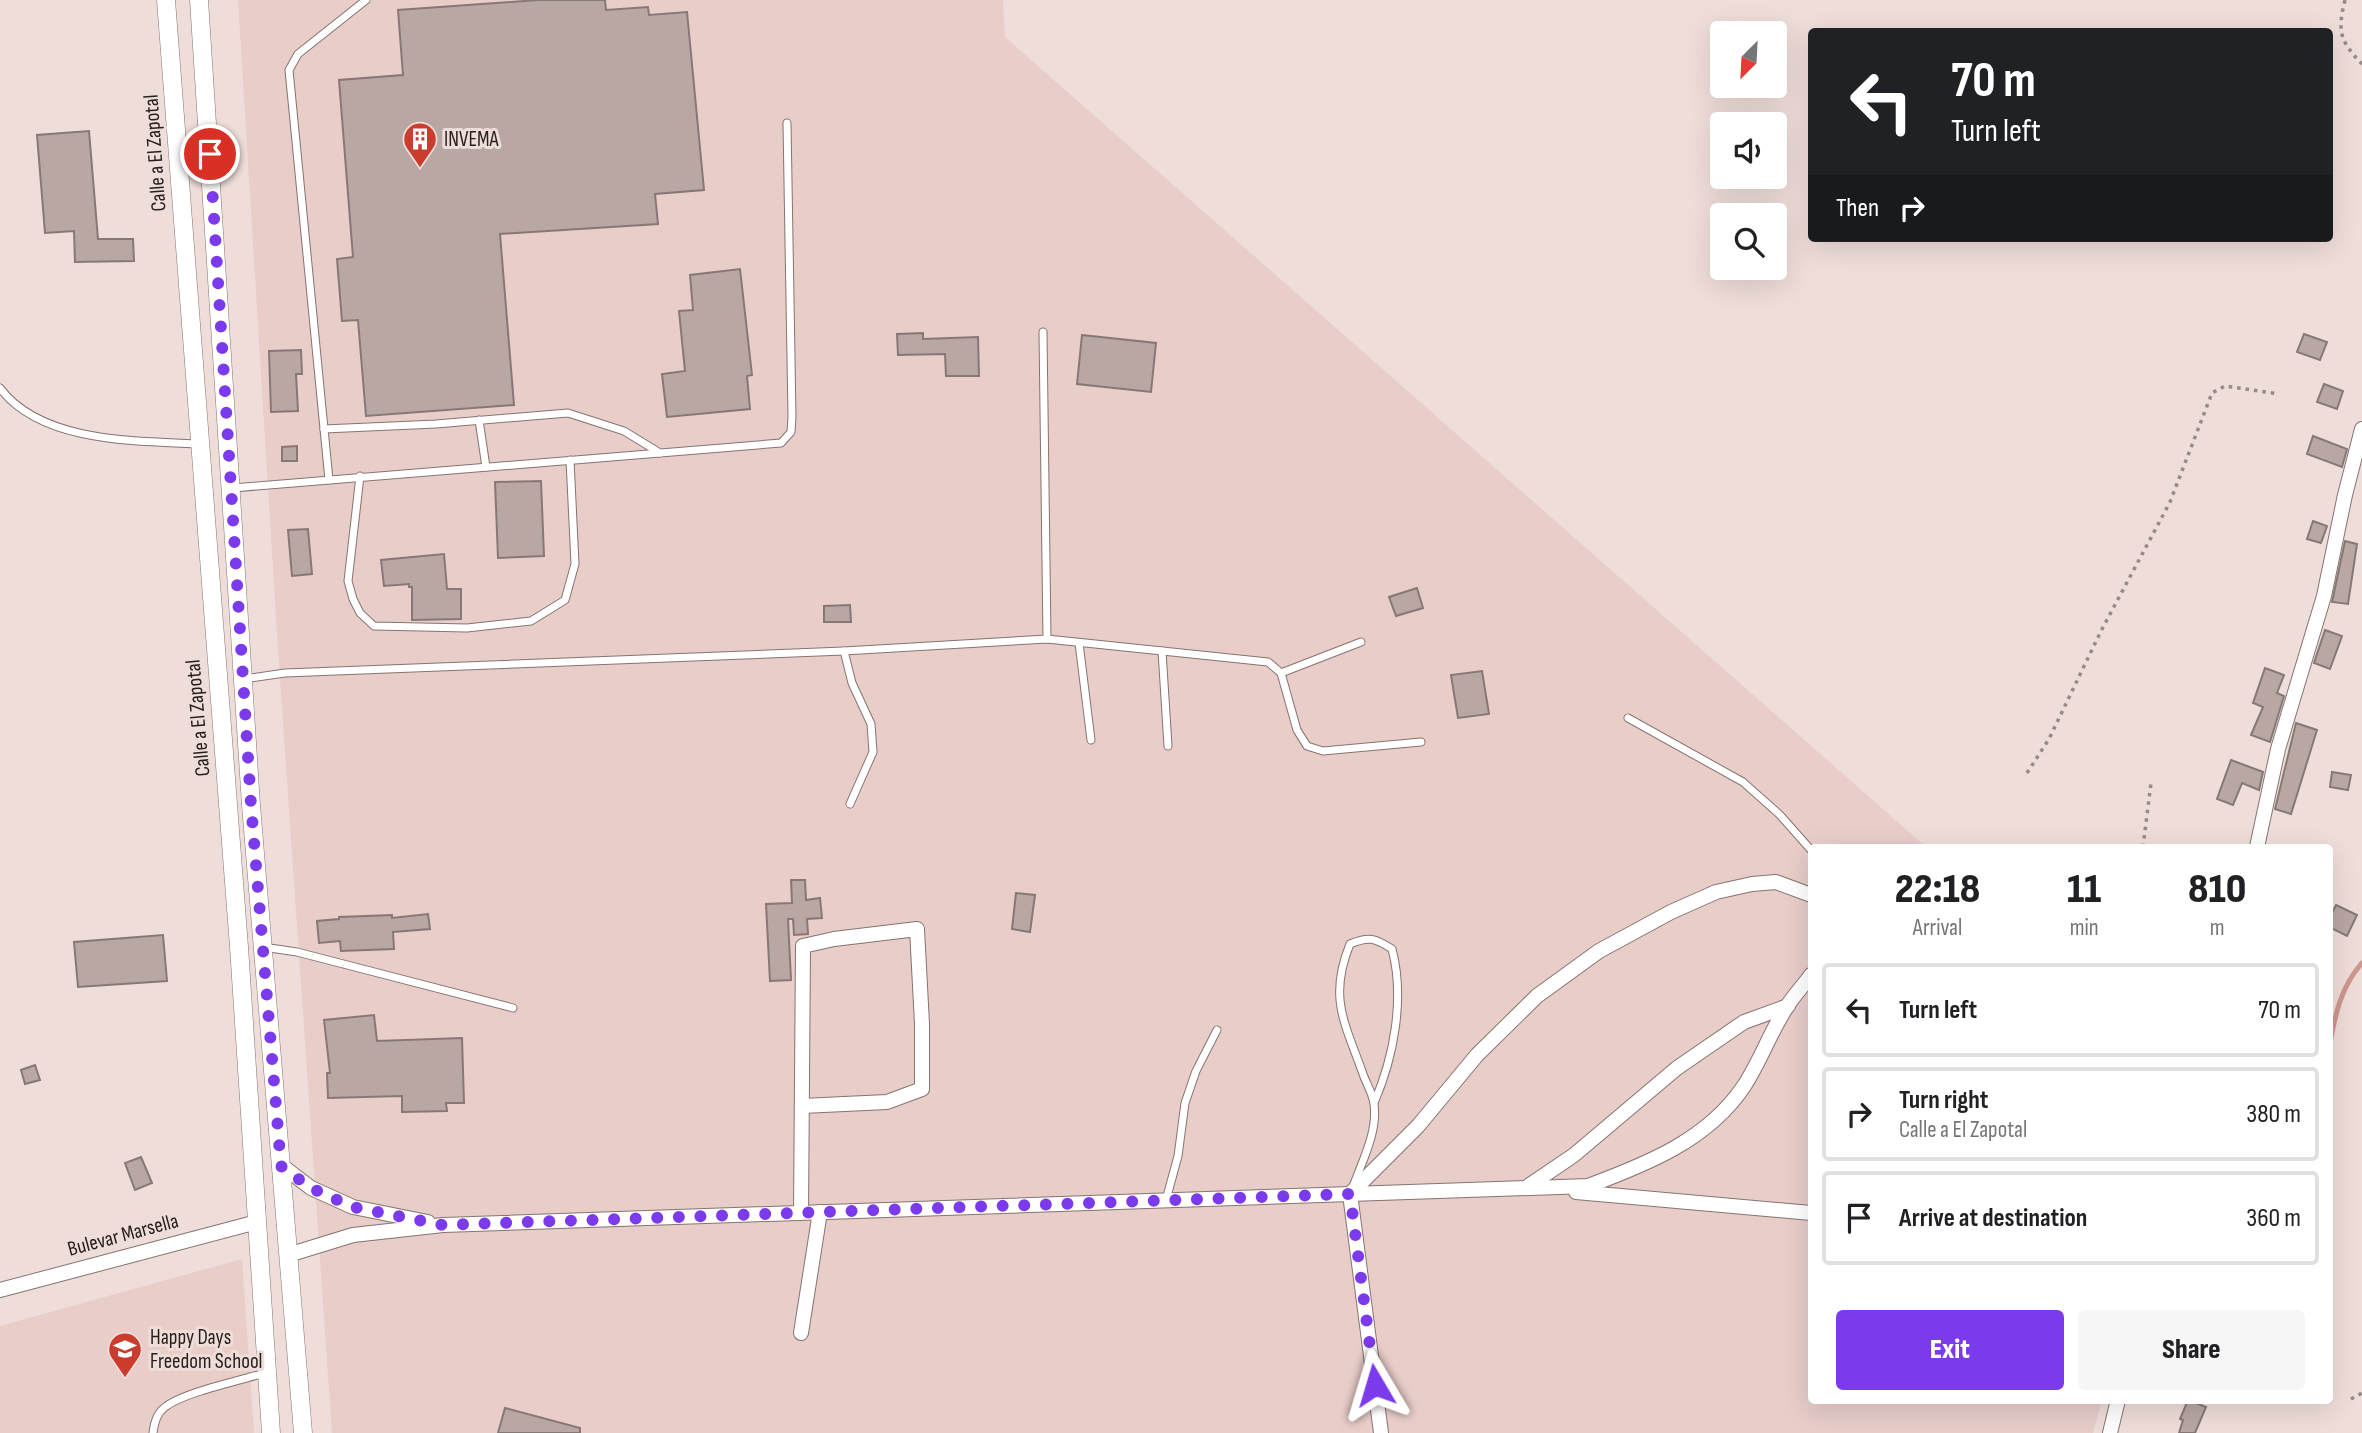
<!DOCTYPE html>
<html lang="en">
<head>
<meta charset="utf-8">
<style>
  body { margin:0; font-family:"Sofia Sans Condensed",sans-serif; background:#f6f6f6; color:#202124; height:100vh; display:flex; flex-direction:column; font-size:26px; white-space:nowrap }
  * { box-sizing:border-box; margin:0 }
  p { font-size:23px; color:#757577 }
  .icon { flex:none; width:38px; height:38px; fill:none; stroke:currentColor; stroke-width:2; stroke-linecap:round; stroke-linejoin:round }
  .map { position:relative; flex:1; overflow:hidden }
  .sheet { position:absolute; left:1808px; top:844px; width:525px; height:560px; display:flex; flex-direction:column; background:#fff; border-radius:7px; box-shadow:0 7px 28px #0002 }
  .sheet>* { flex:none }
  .guide { position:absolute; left:1808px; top:28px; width:525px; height:214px; border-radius:7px; box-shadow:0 7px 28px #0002; background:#202124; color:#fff; overflow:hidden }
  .needle { width:46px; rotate:204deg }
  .fabs { position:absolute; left:1710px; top:21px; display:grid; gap:14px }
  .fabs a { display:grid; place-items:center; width:77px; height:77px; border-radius:7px; background:#fff; box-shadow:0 7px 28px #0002; font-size:35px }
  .pin { position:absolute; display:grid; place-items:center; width:60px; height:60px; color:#fff; margin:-30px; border:4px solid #fff; border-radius:50%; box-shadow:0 2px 7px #0007 }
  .me { position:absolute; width:77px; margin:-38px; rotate:353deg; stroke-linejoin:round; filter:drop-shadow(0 0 5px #0008) }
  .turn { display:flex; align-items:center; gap:24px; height:147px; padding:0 28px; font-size:32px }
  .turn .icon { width:91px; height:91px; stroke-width:2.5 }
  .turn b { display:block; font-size:49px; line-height:60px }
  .then { display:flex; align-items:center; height:66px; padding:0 28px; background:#0003; gap:14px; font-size:26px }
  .eta { display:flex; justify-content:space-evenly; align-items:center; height:119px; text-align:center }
  .eta b { font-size:42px; font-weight:800; line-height:49px }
  .action { display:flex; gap:14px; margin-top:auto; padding:14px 28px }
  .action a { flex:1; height:80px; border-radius:7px; background:#7c3aed; color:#fff; font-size:28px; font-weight:800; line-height:80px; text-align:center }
  .action a+a { background:#f6f6f6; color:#202124 }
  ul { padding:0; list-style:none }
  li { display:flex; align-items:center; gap:21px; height:94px; margin:0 14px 10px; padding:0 14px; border:4px solid #e0e0e0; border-radius:7px }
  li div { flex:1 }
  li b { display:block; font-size:26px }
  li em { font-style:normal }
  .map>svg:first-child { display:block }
</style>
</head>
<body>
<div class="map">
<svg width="2362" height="1433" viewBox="0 0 2362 1433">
  <rect width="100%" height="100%" fill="#efddd9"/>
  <g fill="#e8cdc9">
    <polygon points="238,0 1003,0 1005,37 1926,847 1811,847 1811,1400 2102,1400 2093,1433 332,1433 278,650"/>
    <polygon points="242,1259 254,1433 0,1433 0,1326"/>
  </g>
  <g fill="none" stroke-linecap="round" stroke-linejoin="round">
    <path stroke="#cf978d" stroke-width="5" d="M2329 1048C2335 1016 2340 988 2362 963"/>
  </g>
  <g fill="#b9a7a4" stroke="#887875" stroke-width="2">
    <polygon points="538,0 605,0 606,10 648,7 649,15 687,12 704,190 655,194 658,224 500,234 514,405 366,416 358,320 342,321 337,259 353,257 339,80 403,75 398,10"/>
    <polygon points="89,131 98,239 133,239 134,261 75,262 74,231 45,233 37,135"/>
    <polygon points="740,269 752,375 747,376 750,409 667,417 662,374 685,371 679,311 693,310 690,275"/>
    <polygon points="923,333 923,339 978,337 979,376 946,376 945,354 898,355 897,334"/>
    <polygon points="2304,334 2327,342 2320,360 2297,352"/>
    <polygon points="1082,335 1156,343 1151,392 1077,384"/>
    <polygon points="301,350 302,374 296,374 298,411 271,412 269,351"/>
    <polygon points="2324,384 2343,391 2337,409 2317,402"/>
    <polygon points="2313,436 2347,449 2342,467 2307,454"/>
    <polygon points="297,446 297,461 282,461 282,447"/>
    <polygon points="541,481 544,556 498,558 495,482"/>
    <polygon points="2313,521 2327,526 2321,543 2307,539"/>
    <polygon points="308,529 312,574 292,576 288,530"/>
    <polygon points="2345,541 2357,544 2348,604 2332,602"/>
    <polygon points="444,554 447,589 461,589 461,619 412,620 412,587 409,587 409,584 384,586 381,560"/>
    <polygon points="1417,588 1423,608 1396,616 1389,597"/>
    <polygon points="850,605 851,622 824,622 824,606"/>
    <polygon points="2325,630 2342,636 2330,669 2314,663"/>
    <polygon points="2265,668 2284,675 2277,693 2284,696 2270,742 2251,735 2263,707 2253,703"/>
    <polygon points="1482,671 1489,714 1458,718 1451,675"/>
    <polygon points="2296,723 2317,730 2291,814 2275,809"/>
    <polygon points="2231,760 2263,772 2259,790 2242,783 2233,805 2217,799"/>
    <polygon points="2332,772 2351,775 2348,790 2330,787"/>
    <polygon points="791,880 805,880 806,900 820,898 822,918 807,919 808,934 794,935 793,919 788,919 791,980 770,981 766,904 792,903"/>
    <polygon points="1016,893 1035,895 1030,932 1012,929"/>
    <polygon points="2336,905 2357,915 2347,936 2329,927 2329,919"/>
    <polygon points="428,914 430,929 393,932 394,949 341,951 340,941 319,943 317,921 339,919 339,917 392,915 392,918"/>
    <polygon points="163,935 167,981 78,987 74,942"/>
    <polygon points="374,1015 377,1041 462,1038 464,1103 446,1103 447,1111 402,1112 402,1096 328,1098 327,1073 330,1073 324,1020"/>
    <polygon points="35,1065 40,1080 25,1084 21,1070"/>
    <polygon points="141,1157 152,1183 135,1190 125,1163"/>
    <polygon points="2188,1400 2206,1407 2195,1433 2179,1433 2183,1420 2180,1419"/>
    <polygon points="505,1408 580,1428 580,1433 498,1433"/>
  </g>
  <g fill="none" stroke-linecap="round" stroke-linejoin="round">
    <g stroke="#857471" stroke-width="9">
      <g id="service">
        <polyline points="1043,332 1047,639"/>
        <path d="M0 388C41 443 137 441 199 444"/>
        <polyline points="479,420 486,467"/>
        <polyline points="324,429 436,424 568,413 624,431 660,453"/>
        <polyline points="360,476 348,581 353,599 360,613 374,626 467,628 531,621 565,600 575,564 570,460"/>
        <polyline points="329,480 289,70 298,54 366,0"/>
        <polyline points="233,488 781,443 791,432 792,417 787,123"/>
        <polyline points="1079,643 1091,740"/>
        <polyline points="844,651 852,683 871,724 873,752 850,804"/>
        <polyline points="1162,651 1168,746"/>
        <polyline points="1281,673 1361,642"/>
        <polyline points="244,679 285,673 844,651 1047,639 1268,662 1281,673 1297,730 1307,746 1323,751 1421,742"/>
        <polyline points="1628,718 1743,782 1780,815 1811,850"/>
        <polyline points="263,947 297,952 513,1008"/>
        <path d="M1353 1187C1362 1161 1378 1132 1374 1104 1373 1094 1366 1083 1363 1074 1345 1023 1328 998 1350 944 1369 936 1375 938 1392 949 1405 998 1394 1057 1374 1103"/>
        <polyline points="1166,1200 1178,1156 1185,1103 1196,1071 1217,1030"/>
        <path d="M153 1433C154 1424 156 1414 164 1408 181 1393 241 1380 265 1373"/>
      </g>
    </g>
    <g stroke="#857471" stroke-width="16">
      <g id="minor">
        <polyline points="2257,847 2278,749 2324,596 2345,495 2362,429"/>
        <polyline points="281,1165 311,1188 353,1207 428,1222"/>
        <polyline points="1527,1187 1574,1155 1677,1068 1744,1022 1788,1006"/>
        <polyline points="1576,1192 1811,1213"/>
        <polyline points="801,1213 803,946 834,939 917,929 922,1024 922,1089 887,1102 802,1106"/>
        <path d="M288 1255 353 1235 443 1225 1588 1186C1647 1164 1708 1140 1744 1086 1761 1060 1771 1030 1788 1005 1795 994 1804 985 1811 975"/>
        <polyline points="0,1290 257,1222"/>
        <polyline points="801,1333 820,1212"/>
        <polyline points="1381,1433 1350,1194 1418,1126 1477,1055 1537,996 1599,951 1671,912 1716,892 1752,884 1776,882 1811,895"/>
        <polyline points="2110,1433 2118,1400"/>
      </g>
    </g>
    <g stroke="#857471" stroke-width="19">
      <g id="tertiary">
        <polyline points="166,0 239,947 271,1433"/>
        <polyline points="199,0 251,805 303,1433"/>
      </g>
    </g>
    <g stroke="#968986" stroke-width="3.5" stroke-dasharray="3.5 5" stroke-linecap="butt">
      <path d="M2345 0C2337 32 2340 41 2362 64"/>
      <polyline points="2027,773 2049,739 2101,631 2170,502 2212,393 2225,386 2279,394"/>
      <polyline points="2143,847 2151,783"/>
      <polyline points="2351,1399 2362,1393"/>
    </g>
    <use href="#service" stroke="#fff" stroke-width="7"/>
    <use href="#minor" stroke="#fff" stroke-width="14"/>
    <use href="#tertiary" stroke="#fff" stroke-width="18"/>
  </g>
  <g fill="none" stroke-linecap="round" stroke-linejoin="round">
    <polyline stroke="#7c3aed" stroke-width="12" stroke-dasharray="0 21.6" points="210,154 251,805 281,1166 311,1188 353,1207 443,1225 1350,1194 1375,1385"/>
  </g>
  <defs>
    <g id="building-pin" transform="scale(1.75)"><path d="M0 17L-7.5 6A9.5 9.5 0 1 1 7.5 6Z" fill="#ca3d2e" stroke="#efddd9"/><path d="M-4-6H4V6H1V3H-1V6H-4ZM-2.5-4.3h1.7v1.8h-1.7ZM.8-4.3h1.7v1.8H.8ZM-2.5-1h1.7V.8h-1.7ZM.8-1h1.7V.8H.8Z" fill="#fff"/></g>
    <g id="school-pin" transform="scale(1.75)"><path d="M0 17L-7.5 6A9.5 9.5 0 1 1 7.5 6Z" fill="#ca3d2e" stroke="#efddd9"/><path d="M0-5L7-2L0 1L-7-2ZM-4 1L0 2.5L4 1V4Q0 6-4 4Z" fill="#fff"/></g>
  </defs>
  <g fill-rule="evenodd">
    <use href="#building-pin" x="420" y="139"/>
    <use href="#school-pin" x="125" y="1349"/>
  </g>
  <g text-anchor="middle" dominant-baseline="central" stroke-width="6" stroke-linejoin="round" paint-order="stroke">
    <g font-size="21" fill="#27201f" stroke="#efddd9" text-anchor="start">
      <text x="444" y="139">INVEMA</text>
      <text x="150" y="1337">Happy Days<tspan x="150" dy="24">Freedom School</tspan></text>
    </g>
    <g font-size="21" fill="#27201f" stroke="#efddd9">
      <text transform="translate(155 153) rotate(-94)">Calle a El Zapotal</text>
      <text transform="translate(198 718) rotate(-95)">Calle a El Zapotal</text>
      <text transform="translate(123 1235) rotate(-15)">Bulevar Marsella</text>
    </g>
  </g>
</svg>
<div class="fabs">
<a><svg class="needle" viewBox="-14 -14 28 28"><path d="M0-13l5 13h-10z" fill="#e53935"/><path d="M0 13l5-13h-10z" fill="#757577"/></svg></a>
<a><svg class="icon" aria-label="sound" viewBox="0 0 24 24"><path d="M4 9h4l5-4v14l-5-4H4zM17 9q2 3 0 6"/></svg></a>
<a><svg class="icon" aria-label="search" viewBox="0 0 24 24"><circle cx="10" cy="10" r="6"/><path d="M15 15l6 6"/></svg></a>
</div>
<div class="pin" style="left:210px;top:154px;background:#d93025"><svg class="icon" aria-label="arrive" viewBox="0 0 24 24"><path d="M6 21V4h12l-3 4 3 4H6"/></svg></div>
<svg class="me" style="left:1375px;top:1385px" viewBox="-20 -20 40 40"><path d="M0-17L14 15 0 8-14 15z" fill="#7c3aed" stroke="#fff" stroke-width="4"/></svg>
<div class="guide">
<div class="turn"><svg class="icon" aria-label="left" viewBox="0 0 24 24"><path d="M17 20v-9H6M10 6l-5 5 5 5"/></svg><div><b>70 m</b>Turn left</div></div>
<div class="then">Then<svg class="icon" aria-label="right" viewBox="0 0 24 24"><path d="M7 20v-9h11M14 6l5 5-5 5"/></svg></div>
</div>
<section class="sheet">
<div class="eta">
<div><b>22:18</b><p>Arrival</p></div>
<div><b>11</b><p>min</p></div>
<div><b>810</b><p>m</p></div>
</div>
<ul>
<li><svg class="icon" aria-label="left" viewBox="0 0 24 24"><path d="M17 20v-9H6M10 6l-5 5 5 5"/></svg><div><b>Turn left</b></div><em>70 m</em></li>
<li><svg class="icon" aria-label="right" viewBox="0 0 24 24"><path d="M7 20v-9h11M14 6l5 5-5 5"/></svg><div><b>Turn right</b><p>Calle a El Zapotal</p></div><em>380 m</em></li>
<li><svg class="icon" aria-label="arrive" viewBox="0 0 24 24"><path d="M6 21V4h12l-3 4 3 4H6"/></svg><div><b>Arrive at destination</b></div><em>360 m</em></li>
</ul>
<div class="action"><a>Exit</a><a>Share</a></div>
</section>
</div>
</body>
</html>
